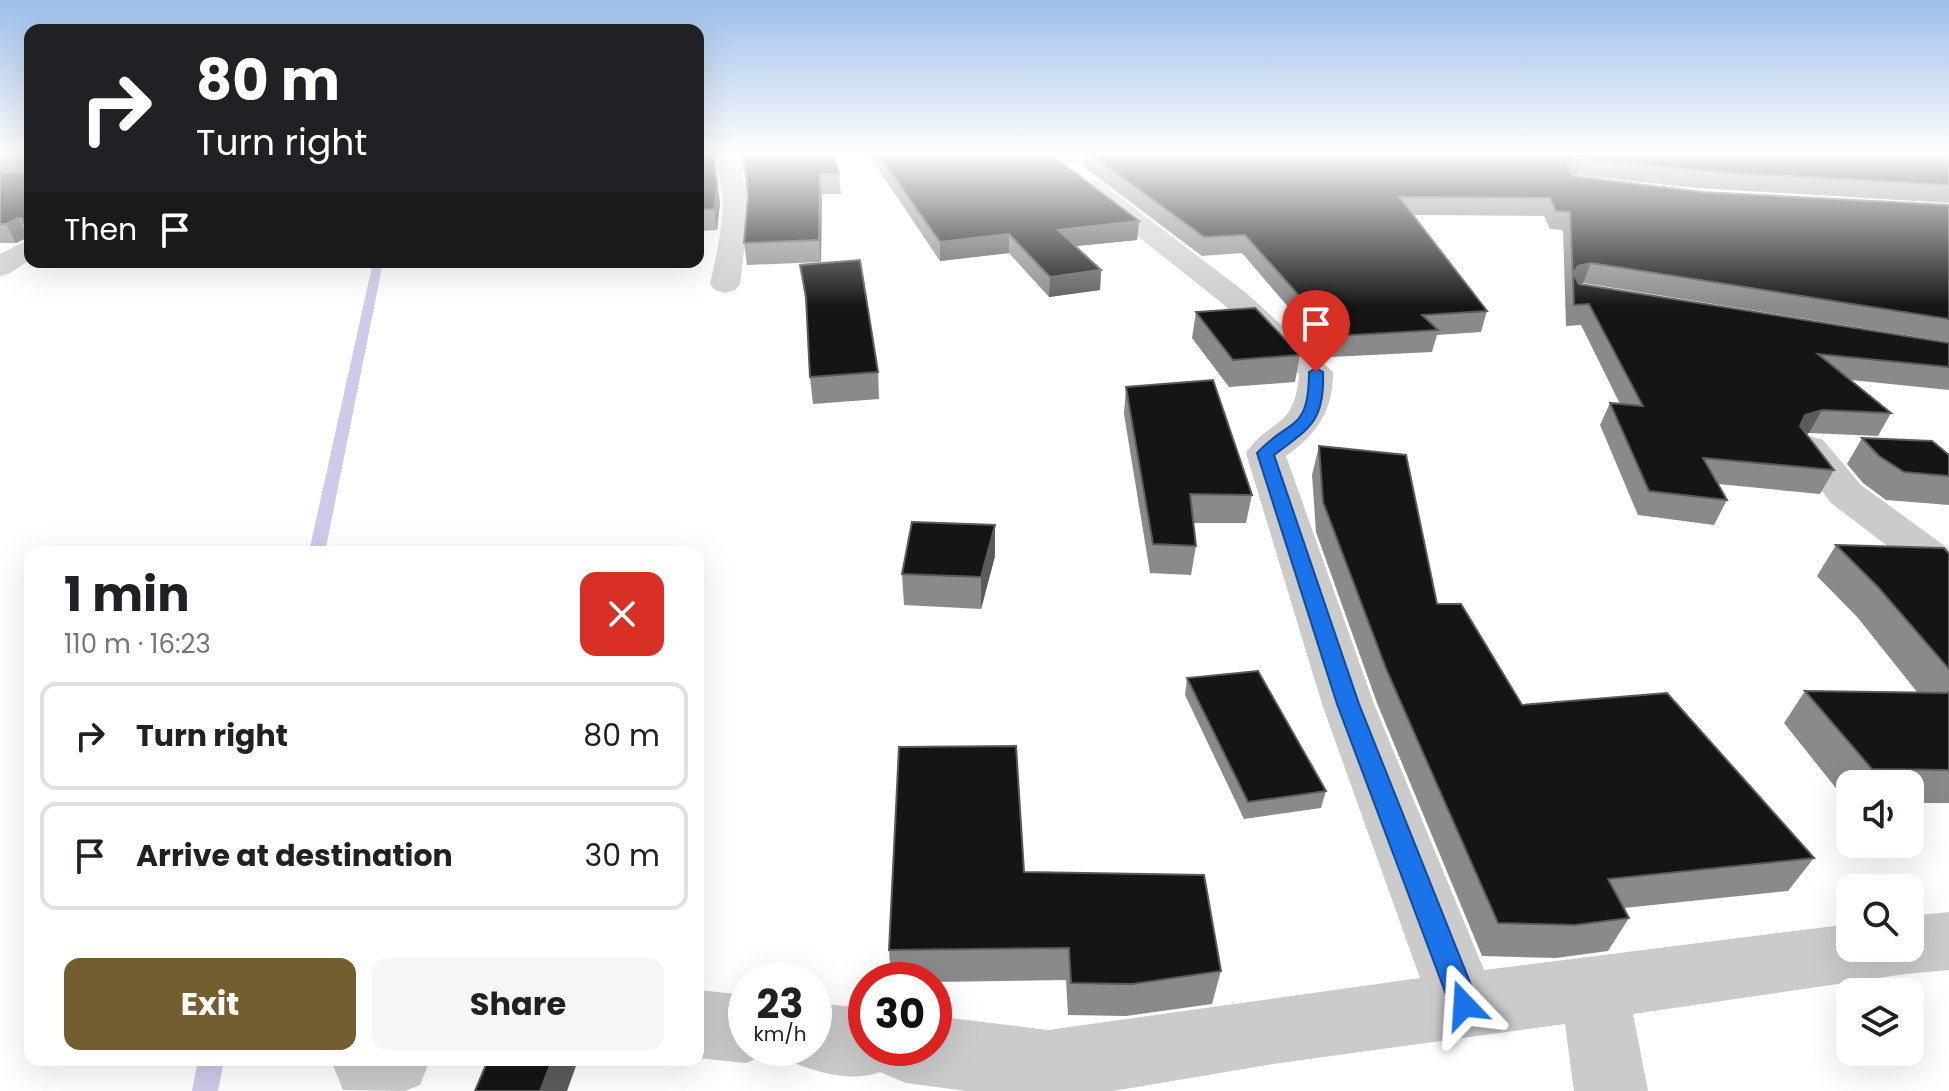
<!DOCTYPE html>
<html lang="en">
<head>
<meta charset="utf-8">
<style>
  body { margin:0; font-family:Poppins,sans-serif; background:#f6f6f6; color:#202124; height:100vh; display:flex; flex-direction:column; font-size:30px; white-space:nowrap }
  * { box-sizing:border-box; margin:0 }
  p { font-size:26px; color:#757577 }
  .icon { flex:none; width:44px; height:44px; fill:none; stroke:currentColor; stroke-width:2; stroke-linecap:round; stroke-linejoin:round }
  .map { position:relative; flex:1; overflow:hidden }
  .details { position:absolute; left:24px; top:546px; width:680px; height:520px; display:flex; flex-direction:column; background:#fff; border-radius:16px; box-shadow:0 8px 32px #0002 }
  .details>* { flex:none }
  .top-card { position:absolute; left:24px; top:24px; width:680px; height:244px; border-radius:16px; box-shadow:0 8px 32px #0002; background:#202124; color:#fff; overflow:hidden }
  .tools { position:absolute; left:1836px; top:770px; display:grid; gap:16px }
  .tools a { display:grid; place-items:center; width:88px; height:88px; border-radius:16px; background:#fff; box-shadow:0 8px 32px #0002; font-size:40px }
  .speed { position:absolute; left:728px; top:962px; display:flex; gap:16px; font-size:40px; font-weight:700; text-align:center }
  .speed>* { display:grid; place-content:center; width:104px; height:104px; border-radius:50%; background:#fff; box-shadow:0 8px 32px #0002; line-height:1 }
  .speed small { font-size:20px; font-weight:400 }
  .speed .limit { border:12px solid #d22; background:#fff; color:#111 }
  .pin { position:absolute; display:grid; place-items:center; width:68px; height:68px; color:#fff; margin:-82px -34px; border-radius:50% 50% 50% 0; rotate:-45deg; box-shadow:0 0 8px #0007 }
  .pin .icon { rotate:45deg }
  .me { position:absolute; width:88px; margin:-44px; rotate:340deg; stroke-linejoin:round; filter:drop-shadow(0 0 6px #0008) }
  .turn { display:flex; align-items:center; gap:28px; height:168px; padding:0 40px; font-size:36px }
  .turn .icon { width:104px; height:104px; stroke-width:2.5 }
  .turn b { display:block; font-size:56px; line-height:68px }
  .then { display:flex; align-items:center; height:76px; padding:0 40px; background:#0003; gap:16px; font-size:30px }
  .round { display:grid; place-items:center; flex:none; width:84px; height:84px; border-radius:16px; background:#f6f6f6 }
  .overview { display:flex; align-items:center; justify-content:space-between; height:136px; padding:0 40px }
  h1 { font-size:48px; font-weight:700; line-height:60px }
  .primary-button { display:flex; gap:16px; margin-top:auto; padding:16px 40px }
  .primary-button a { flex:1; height:92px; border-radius:16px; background:#745d2e; color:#fff; font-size:32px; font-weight:700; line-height:92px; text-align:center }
  .primary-button a+a { background:#f6f6f6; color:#202124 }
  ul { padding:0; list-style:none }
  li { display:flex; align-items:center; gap:24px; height:108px; margin:0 16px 12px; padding:0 24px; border:4px solid #e0e0e0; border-radius:16px }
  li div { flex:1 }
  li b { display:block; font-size:30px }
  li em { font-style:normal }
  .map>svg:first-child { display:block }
</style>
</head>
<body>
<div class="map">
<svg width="1949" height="1091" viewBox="0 0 1949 1091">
  <rect width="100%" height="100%" fill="#fff"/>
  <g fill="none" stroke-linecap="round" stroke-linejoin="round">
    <g fill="#cecae9" fill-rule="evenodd">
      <polygon points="373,262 383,262 325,552 309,552"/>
      <polygon points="198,1060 224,1060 218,1091 192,1091"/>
    </g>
    <g fill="#cbcbcb" fill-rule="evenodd">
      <path d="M720 154H742L740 168 746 189 748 218 740 284 735 290 725 293 715 290 710 284C716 257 722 231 723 203 723 185 715 172 720 154Z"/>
      <polygon points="964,154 1158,154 1155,159 1147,161 1053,165 975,161 967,159"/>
      <path d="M1091 180 1100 182 1245 292 1333 372C1333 411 1317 434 1286 456L1374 704 1484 970 1850 924V948H1910V916L1949 912V970L1905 974 1633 1014 1648 1091H1574L1565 1024 1273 1064 1113 1091H966L906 1083 880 1072C852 1083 816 1072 789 1061L783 1048H814V1003L866 1008V1048H934V1016L1048 1030 1420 978 1322 704 1246 453C1270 417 1295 431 1299 374L1223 304 1082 192 1079 187 1082 182Z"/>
      <polygon points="30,239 30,260 10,273 0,276 0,254"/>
      <polygon points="1809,436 1823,440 1861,485 1949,549 1949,591 1933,587 1919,570 1831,503 1790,448 1795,440"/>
      <polygon points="698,990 746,995 746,1048 773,1048 771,1053 746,1063 698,1058"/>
      <polygon points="335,1060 430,1060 420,1085 405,1091 343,1090 333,1065"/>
    </g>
  </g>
  <g fill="#8a8a8a">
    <polygon points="30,154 30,237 16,243 0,243 0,173"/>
    <polygon points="698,154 715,167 720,203 717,230 698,231"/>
    <polygon points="741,154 833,154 839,174 841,194 822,194 821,262 747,265 744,243 748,197 747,183 743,168"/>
    <polygon points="868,154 1050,154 1139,221 1137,240 1076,246 1101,270 1100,290 1049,297 1009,253 940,261"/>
    <polygon points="1084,154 1949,154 1949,203 1696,188 1576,175 1573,176 1703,192 1949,205 1949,342 1583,283 1580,284 1949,343 1949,390 1851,380 1891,413 1878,436 1809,433 1806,434 1834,470 1820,494 1718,484 1727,500 1714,525 1638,515 1600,425 1610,403 1620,404 1581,325 1566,326 1563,230 1550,229 1544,216 1413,215 1487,311 1481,332 1437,335 1432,352 1331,357 1242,253 1202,256 1084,167"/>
    <polygon points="800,265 878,372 879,399 813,404 810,377 807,312"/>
    <polygon points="1196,312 1300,355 1295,382 1229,387 1192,338"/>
    <polygon points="1126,387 1252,495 1246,523 1193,523 1196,546 1191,575 1150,573 1124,414"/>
    <polygon points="1862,438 1949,455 1949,505 1886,500 1863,483 1847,464"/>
    <polygon points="1319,446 1437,604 1522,705 1814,858 1788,891 1624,908 1629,918 1608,951 1556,958 1482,956 1377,703 1316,532 1312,475"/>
    <polygon points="995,525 995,556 981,609 904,605 902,574"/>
    <polygon points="1836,545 1949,554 1949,803 1910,803 1910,784 1850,784 1850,802 1847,802 1784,723 1805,691 1917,692 1858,618 1817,576"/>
    <polygon points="1187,678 1326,791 1321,808 1244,819 1185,695"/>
    <polygon points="1024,872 1221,971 1212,1004 1126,1016 1068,1015 1066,980 934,982 934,980 891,980 889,950"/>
  </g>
  <g fill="#5b5b5b">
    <polygon points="23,154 30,171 0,173 0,155"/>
    <polygon points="713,154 717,154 715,167 720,203 717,230 714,209"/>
    <polygon points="1582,158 1576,175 1566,177 1567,166 1572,160"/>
    <polygon points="820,174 822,194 821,262 819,240"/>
    <polygon points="18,218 29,236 16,243 6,224"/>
    <polygon points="1139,221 1137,240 1057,248 1058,230"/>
    <polygon points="1009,234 1009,253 940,261 940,242"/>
    <polygon points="1591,263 1583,283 1573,286 1573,273 1578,266"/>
    <polygon points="1101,270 1100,290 1049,297 1050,277"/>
    <polygon points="1822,410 1809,433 1792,438 1805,415"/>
    <polygon points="995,525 995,556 981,609 981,577"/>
    <polygon points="552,1060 573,1060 576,1066 567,1091 540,1091"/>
  </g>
  <g fill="#151515" stroke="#5b5b5b" stroke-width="2">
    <polygon points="0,154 30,154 30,223 23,223 22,218 18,218 6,224 0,224 0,173 23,172 23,154 0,155"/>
    <polygon points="698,154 713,154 717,183 714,209 698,210"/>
    <polygon points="742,154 833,154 839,174 820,174 819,240 744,243 748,197 746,169"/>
    <polygon points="878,154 1050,154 1139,221 1058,230 1101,270 1050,277 1009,234 940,242"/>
    <polygon points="1090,154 1949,154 1949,185 1703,171 1582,158 1572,160 1567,166 1572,176 1703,192 1949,205 1949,319 1591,263 1578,266 1573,273 1579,284 1949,343 1949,367 1818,354 1891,413 1822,410 1805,415 1800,426 1834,470 1703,458 1727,500 1649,491 1610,403 1643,406 1589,304 1574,305 1570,212 1556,211 1550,198 1399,197 1487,311 1422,315 1438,330 1335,336 1245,235 1204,237"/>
    <polygon points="860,260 878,372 810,377 806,297 800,265"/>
    <polygon points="1255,308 1300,355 1233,360 1196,312"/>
    <polygon points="1213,380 1252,495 1190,494 1196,546 1153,544 1126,387"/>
    <polygon points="1862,438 1932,441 1949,455 1949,476 1904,472 1879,456"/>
    <polygon points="1319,446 1406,455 1437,604 1461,604 1522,705 1667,693 1814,858 1608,879 1629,918 1575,925 1498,923 1387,671 1323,502"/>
    <polygon points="912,522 995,525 981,577 902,574"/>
    <polygon points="1836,545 1944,548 1949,554 1949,669 1878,587"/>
    <polygon points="1258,671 1326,791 1248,802 1187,678"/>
    <polygon points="1805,691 1949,693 1949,770 1872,769"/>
    <polygon points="1016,746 1024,872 1204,875 1221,971 1132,984 1071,983 1069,948 889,950 899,747"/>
    <polygon points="488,1060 552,1060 540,1091 475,1091"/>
  </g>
  <linearGradient id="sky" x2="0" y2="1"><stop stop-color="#9dbde8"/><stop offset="0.5" stop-color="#fff"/><stop offset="1" stop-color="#fff" stop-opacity="0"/></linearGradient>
  <rect width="1949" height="307" fill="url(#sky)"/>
  <path fill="#1a73e8" stroke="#114b97" stroke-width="2" d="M1316 368 1323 372C1325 421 1310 428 1274 455L1359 704 1479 1005 1475 1015 1464 1019 1454 1015 1450 1005 1337 704 1257 453C1289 418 1309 433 1309 372Z"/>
</svg>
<div class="tools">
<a><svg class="icon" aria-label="sound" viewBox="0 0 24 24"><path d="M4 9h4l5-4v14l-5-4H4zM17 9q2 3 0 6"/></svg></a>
<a><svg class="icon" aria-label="search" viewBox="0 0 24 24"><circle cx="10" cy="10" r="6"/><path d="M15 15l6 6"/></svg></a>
<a><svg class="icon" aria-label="layers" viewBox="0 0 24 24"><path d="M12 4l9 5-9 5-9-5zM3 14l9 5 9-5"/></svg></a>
</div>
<div class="speed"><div>23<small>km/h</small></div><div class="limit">30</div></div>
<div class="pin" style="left:1316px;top:372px;background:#d93025"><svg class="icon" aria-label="arrive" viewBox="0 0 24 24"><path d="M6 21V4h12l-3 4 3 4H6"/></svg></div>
<svg class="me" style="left:1464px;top:1005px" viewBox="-20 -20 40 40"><path d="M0-17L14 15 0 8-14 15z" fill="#1a73e8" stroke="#fff" stroke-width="4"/></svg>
<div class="top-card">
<div class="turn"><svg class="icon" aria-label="right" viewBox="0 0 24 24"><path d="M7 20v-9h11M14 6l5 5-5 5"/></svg><div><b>80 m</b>Turn right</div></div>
<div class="then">Then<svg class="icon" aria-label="arrive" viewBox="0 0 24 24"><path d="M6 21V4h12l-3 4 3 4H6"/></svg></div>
</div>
<section class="details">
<div class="overview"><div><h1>1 min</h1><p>110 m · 16:23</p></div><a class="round" style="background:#d93025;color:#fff"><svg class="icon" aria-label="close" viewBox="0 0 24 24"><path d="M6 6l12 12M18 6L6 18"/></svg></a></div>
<ul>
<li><svg class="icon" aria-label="right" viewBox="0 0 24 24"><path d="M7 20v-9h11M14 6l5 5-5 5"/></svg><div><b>Turn right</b></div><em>80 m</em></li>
<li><svg class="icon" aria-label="arrive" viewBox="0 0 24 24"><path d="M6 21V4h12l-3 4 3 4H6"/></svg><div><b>Arrive at destination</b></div><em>30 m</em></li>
</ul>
<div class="primary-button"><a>Exit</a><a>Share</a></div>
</section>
</div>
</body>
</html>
